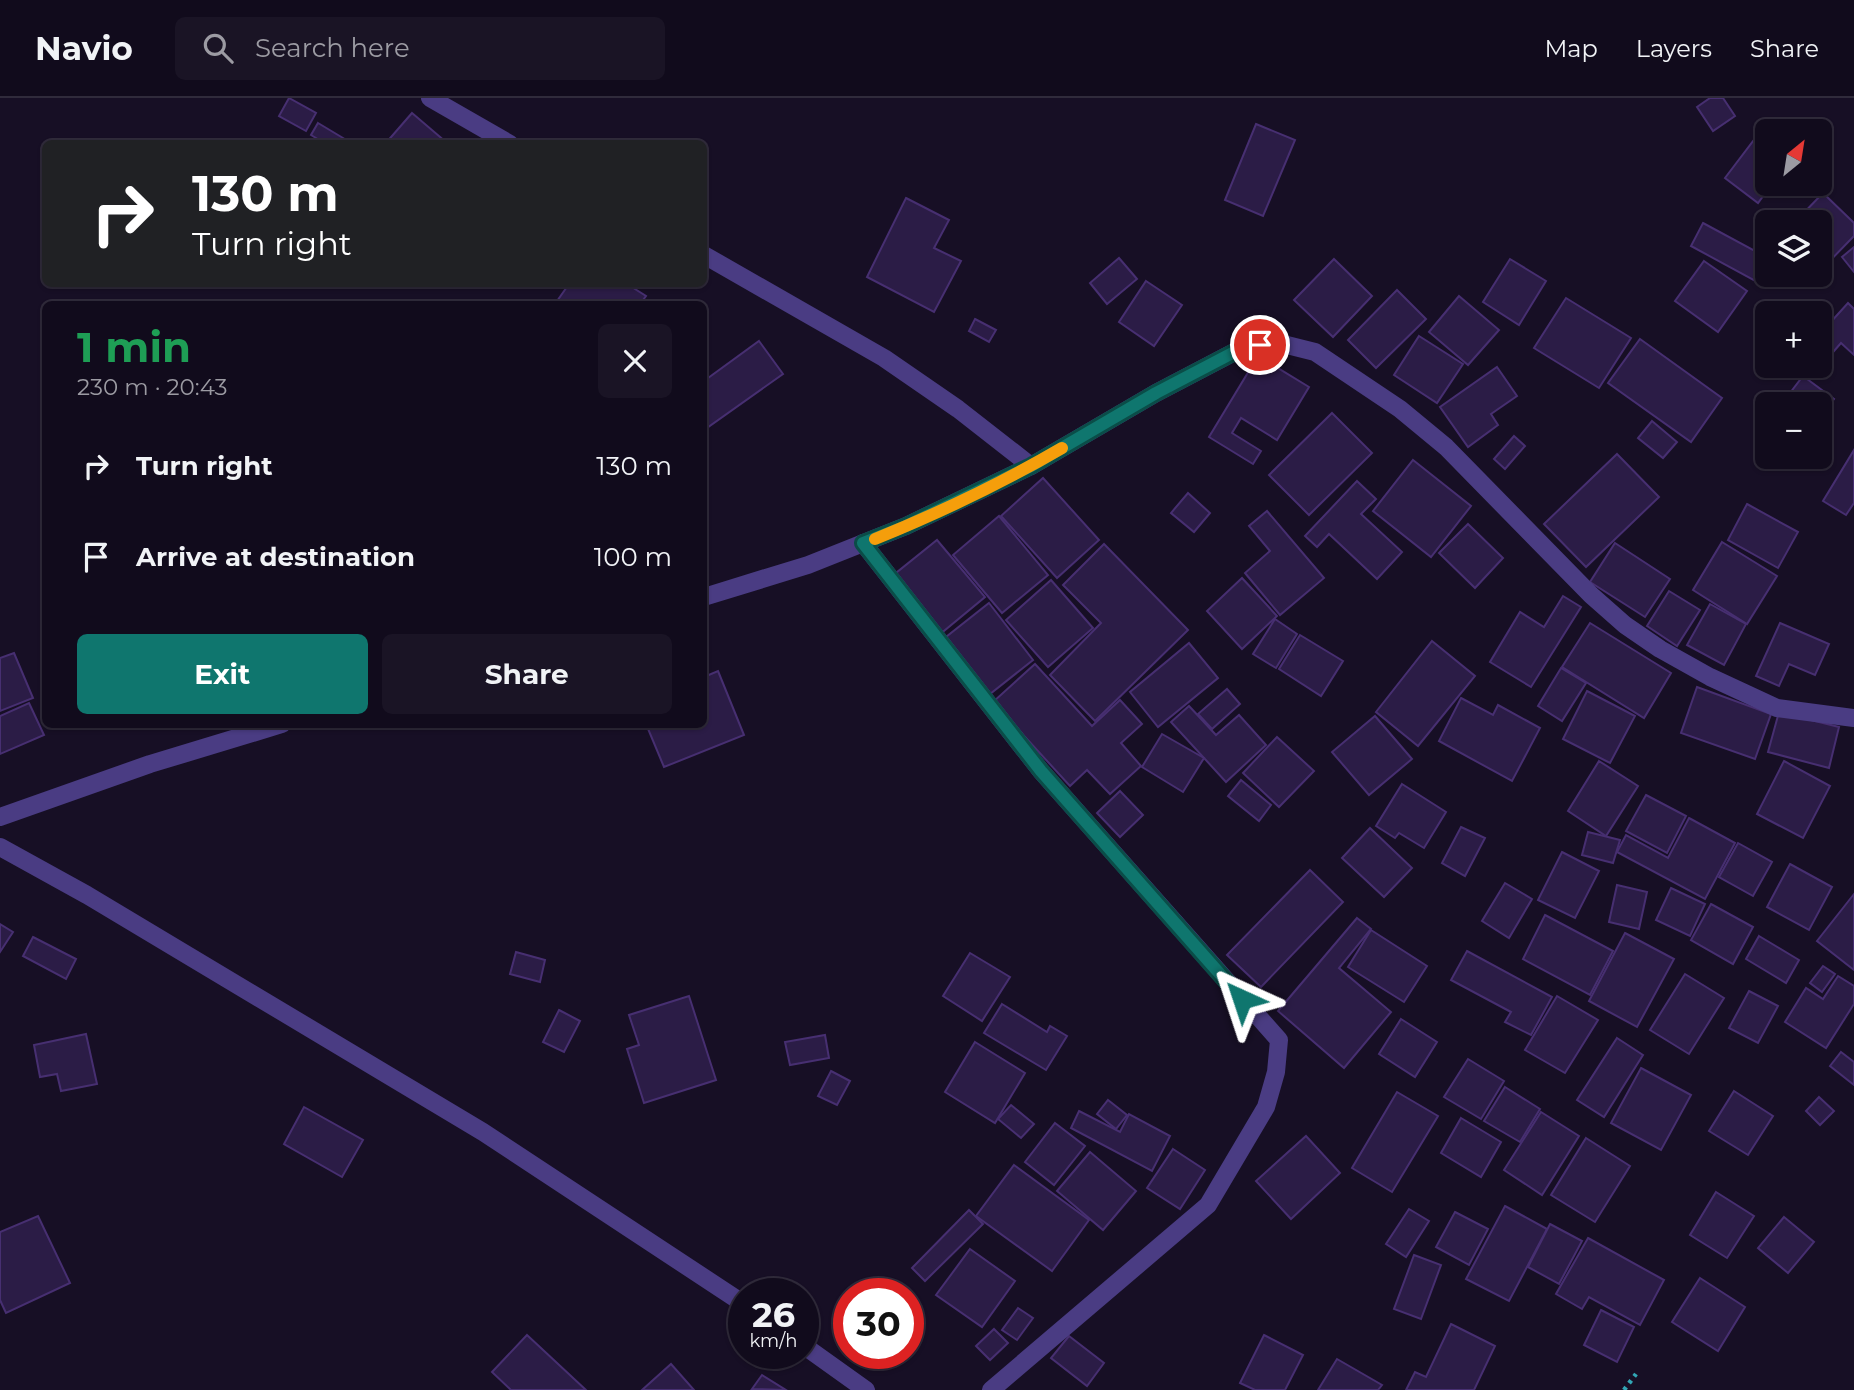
<!DOCTYPE html>
<html lang="en">
<head>
<meta charset="utf-8">
<style>
  body { margin:0; font-family:Montserrat,sans-serif; background:#1a1425; color:#f1f3f6; height:100vh; display:flex; flex-direction:column; font-size:26px; white-space:nowrap }
  * { box-sizing:border-box; margin:0 }
  p { font-size:23px; color:#9c9ba3 }
  .icon { flex:none; width:38px; height:38px; fill:none; stroke:currentColor; stroke-width:2; stroke-linecap:round; stroke-linejoin:round }
  .map { position:relative; flex:1; overflow:hidden }
  .drawer { position:absolute; left:42px; top:203px; width:665px; height:427px; display:flex; flex-direction:column; background:#110b1c; border-radius:10px; box-shadow:0 2px 5px #0004,0 0 0 2px #302b3b }
  .drawer>* { flex:none }
  .top-card { position:absolute; left:42px; top:42px; width:665px; height:147px; border-radius:10px; box-shadow:0 2px 5px #0004,0 0 0 2px #302b3b; background:#202124; color:#fff; overflow:hidden }
  .needle { width:46px; rotate:30deg }
  .controls { position:absolute; left:1755px; top:21px; display:grid; gap:14px }
  .controls a { display:grid; place-items:center; width:77px; height:77px; border-radius:10px; background:#110b1c; box-shadow:0 2px 5px #0004,0 0 0 2px #302b3b; font-size:35px }
  .speed { position:absolute; left:728px; top:1180px; display:flex; gap:14px; font-size:35px; font-weight:700; text-align:center }
  .speed>* { display:grid; place-content:center; width:91px; height:91px; border-radius:50%; background:#110b1c; box-shadow:0 2px 5px #0004,0 0 0 2px #302b3b; line-height:1 }
  .speed small { font-size:18px; font-weight:400 }
  .speed .limit { border:10px solid #d22; background:#fff; color:#111 }
  .pin { position:absolute; display:grid; place-items:center; width:60px; height:60px; color:#fff; margin:-30px; border:4px solid #fff; border-radius:50%; box-shadow:0 2px 7px #0007 }
  .me { position:absolute; width:77px; margin:-38px; rotate:318deg; stroke-linejoin:round; filter:drop-shadow(0 0 5px #0008) }
  .turn { display:flex; align-items:center; gap:24px; height:147px; padding:0 35px; font-size:32px }
  .turn .icon { width:91px; height:91px; stroke-width:2.5 }
  .turn b { display:block; font-size:49px; line-height:60px }
  .round { display:grid; place-items:center; flex:none; width:74px; height:74px; border-radius:10px; background:#1a1425 }
  .headline { display:flex; align-items:center; justify-content:space-between; height:119px; padding:0 35px }
  h1 { font-size:42px; font-weight:700; line-height:52px; color:#1e9e55 }
  .action { display:flex; gap:14px; margin-top:auto; padding:14px 35px }
  .action a { flex:1; height:80px; border-radius:10px; background:#0f766e; color:#fff; font-size:28px; font-weight:700; line-height:80px; text-align:center }
  .action a+a { background:#1a1425; color:#f1f3f6 }
  ul { padding:0; list-style:none }
  li { display:flex; align-items:center; gap:21px; height:91px; padding:0 35px }
  li div { flex:1 }
  li b { display:block; font-size:26px }
  li em { font-style:normal }
  header { display:flex; align-items:center; gap:42px; box-sizing:border-box; height:98px; padding:0 35px; background:#110b1c; border-bottom:2px solid #302b3b }
  header strong { font-size:33px }
  nav { display:flex; gap:38px; margin-inline-start:auto; font-size:24px }
  .search { width:490px; height:63px; background:#1a1425; display:flex; align-items:center; gap:18px; box-sizing:border-box; padding:0 24px; border-radius:10px; color:#9c9ba3; font-size:26px }
  .map>svg:first-child { display:block }
</style>
</head>
<body>
<header>
<strong>Navio</strong>
<div class="search"><svg class="icon" aria-label="search" viewBox="0 0 24 24"><circle cx="10" cy="10" r="6"/><path d="M15 15l6 6"/></svg>Search here</div>
<nav><a>Map</a><a>Layers</a><a>Share</a></nav>
</header>
<div class="map">
<svg width="1854" height="1292" viewBox="0 0 1854 1292">
  <rect width="100%" height="100%" fill="#170f25"/>
  <g fill="#2b1c46" stroke="#472f71" stroke-width="2">
    <polygon points="289,0 316,15 306,33 279,18"/>
    <polygon points="1710,0 1723,0 1735,18 1713,33 1697,9"/>
    <polygon points="412,15 446,44 444,46 385,46"/>
    <polygon points="318,25 348,43 346,46 326,46 311,37"/>
    <polygon points="1256,26 1295,42 1263,118 1225,102"/>
    <polygon points="1760,34 1768,40 1768,86 1772,86 1758,105 1725,80"/>
    <polygon points="1823,95 1854,125 1854,138 1820,173 1820,124 1795,124"/>
    <polygon points="906,100 949,122 934,150 961,163 934,214 867,179"/>
    <polygon points="1703,125 1768,160 1768,170 1759,185 1691,148"/>
    <polygon points="1854,149 1854,174 1842,159"/>
    <polygon points="1119,160 1137,181 1107,206 1090,185"/>
    <polygon points="1334,161 1372,198 1333,239 1294,202"/>
    <polygon points="1510,161 1546,183 1519,227 1483,204"/>
    <polygon points="1704,163 1747,193 1718,234 1675,203"/>
    <polygon points="1146,183 1182,207 1154,248 1119,224"/>
    <polygon points="569,186 627,186 646,198 640,206 555,206"/>
    <polygon points="1397,192 1426,221 1376,270 1348,242"/>
    <polygon points="1459,198 1499,232 1468,267 1429,234"/>
    <polygon points="1566,200 1631,240 1599,290 1534,250"/>
    <polygon points="1848,205 1854,211 1854,257 1841,245 1820,269 1820,236"/>
    <polygon points="975,221 996,232 989,244 969,233"/>
    <polygon points="1419,238 1463,266 1437,305 1394,277"/>
    <polygon points="1640,241 1722,300 1691,344 1608,285"/>
    <polygon points="759,243 783,276 704,332 704,283"/>
    <polygon points="1258,258 1309,289 1277,342 1241,320 1232,335 1261,353 1253,366 1209,339"/>
    <polygon points="1497,269 1517,298 1491,316 1498,327 1468,349 1440,309"/>
    <polygon points="1803,278 1834,301 1821,319 1820,306 1805,306 1790,295"/>
    <polygon points="1332,315 1372,355 1309,417 1269,377"/>
    <polygon points="1652,323 1677,344 1663,360 1638,340"/>
    <polygon points="1514,338 1525,348 1505,371 1494,361"/>
    <polygon points="1854,352 1854,405 1846,417 1823,403"/>
    <polygon points="1617,356 1659,399 1586,469 1544,426"/>
    <polygon points="1413,362 1471,408 1431,459 1373,413"/>
    <polygon points="1043,380 1099,442 1057,480 1001,418"/>
    <polygon points="1357,383 1376,401 1361,416 1402,454 1377,481 1329,436 1317,449 1305,438"/>
    <polygon points="1188,395 1210,415 1194,434 1171,415"/>
    <polygon points="1747,406 1798,434 1778,470 1728,442"/>
    <polygon points="1267,413 1324,480 1280,517 1245,475 1270,453 1249,428"/>
    <polygon points="999,418 1048,477 1002,515 953,457"/>
    <polygon points="1468,426 1503,460 1475,490 1439,455"/>
    <polygon points="937,442 985,499 939,537 891,479"/>
    <polygon points="1722,444 1777,478 1747,526 1693,492"/>
    <polygon points="1615,445 1670,481 1645,519 1590,484"/>
    <polygon points="1104,446 1188,532 1095,623 1050,577 1101,525 1063,487"/>
    <polygon points="1242,480 1277,518 1242,551 1207,513"/>
    <polygon points="1051,482 1093,530 1048,569 1006,522"/>
    <polygon points="1669,493 1700,512 1677,548 1647,528"/>
    <polygon points="1563,498 1581,509 1531,589 1490,564 1520,514 1544,529"/>
    <polygon points="989,505 1033,562 990,596 946,539"/>
    <polygon points="1710,506 1746,526 1724,567 1687,547"/>
    <polygon points="1275,521 1297,536 1276,570 1253,556"/>
    <polygon points="1590,525 1671,575 1644,620 1562,569"/>
    <polygon points="1780,525 1829,546 1815,577 1789,566 1779,588 1756,578"/>
    <polygon points="1300,537 1343,563 1321,598 1279,571"/>
    <polygon points="1432,543 1475,578 1418,648 1376,614"/>
    <polygon points="1189,545 1218,580 1158,629 1130,594"/>
    <polygon points="14,555 33,600 0,613 0,560"/>
    <polygon points="1035,566 1092,628 1120,602 1142,626 1121,645 1141,668 1110,696 1087,672 1070,688 993,604"/>
    <polygon points="1561,570 1586,585 1562,623 1538,608"/>
    <polygon points="718,573 744,637 664,669 646,626 704,626 704,579"/>
    <polygon points="1697,589 1771,616 1755,661 1681,635"/>
    <polygon points="1227,591 1240,606 1212,631 1198,616"/>
    <polygon points="1587,593 1635,618 1610,665 1563,641"/>
    <polygon points="1461,600 1493,617 1498,607 1540,630 1512,683 1439,643"/>
    <polygon points="29,605 44,637 0,656 0,618"/>
    <polygon points="1189,608 1216,637 1239,617 1266,647 1226,684 1171,624"/>
    <polygon points="1779,614 1839,629 1829,670 1768,654"/>
    <polygon points="1375,618 1412,661 1369,697 1332,654"/>
    <polygon points="1162,636 1204,660 1183,694 1142,669"/>
    <polygon points="1277,639 1314,673 1279,709 1243,675"/>
    <polygon points="1599,663 1638,688 1606,738 1568,713"/>
    <polygon points="1784,663 1830,688 1803,740 1757,716"/>
    <polygon points="1241,682 1271,707 1259,723 1228,698"/>
    <polygon points="1402,686 1446,714 1424,750 1399,735 1395,740 1376,728"/>
    <polygon points="1120,693 1143,717 1120,739 1097,715"/>
    <polygon points="1646,697 1686,718 1667,755 1626,733"/>
    <polygon points="1689,720 1735,745 1705,801 1617,754 1626,737 1668,760"/>
    <polygon points="1461,729 1485,740 1465,778 1442,765"/>
    <polygon points="1370,730 1412,770 1384,799 1342,760"/>
    <polygon points="1588,734 1620,742 1613,765 1582,757"/>
    <polygon points="1738,745 1772,764 1753,798 1719,779"/>
    <polygon points="1562,754 1599,773 1575,820 1538,802"/>
    <polygon points="1790,766 1832,789 1809,832 1767,809"/>
    <polygon points="1310,772 1343,804 1261,889 1227,857"/>
    <polygon points="1505,785 1532,801 1509,840 1482,823"/>
    <polygon points="1617,787 1647,794 1639,831 1609,824"/>
    <polygon points="1671,790 1705,806 1690,838 1656,822"/>
    <polygon points="1854,796 1854,872 1817,843"/>
    <polygon points="1711,806 1753,829 1733,866 1691,842"/>
    <polygon points="1545,817 1613,853 1590,897 1523,861"/>
    <polygon points="1357,820 1371,831 1339,870 1391,914 1344,970 1278,913"/>
    <polygon points="0,826 13,834 0,854"/>
    <polygon points="1371,832 1427,868 1404,904 1348,869"/>
    <polygon points="1625,835 1674,861 1637,929 1589,903"/>
    <polygon points="1759,838 1799,862 1786,885 1746,861"/>
    <polygon points="33,839 76,861 66,881 23,858"/>
    <polygon points="1467,853 1552,899 1531,937 1505,924 1511,914 1451,882"/>
    <polygon points="516,854 545,862 540,884 510,876"/>
    <polygon points="970,855 1010,879 982,923 943,898"/>
    <polygon points="1823,868 1835,876 1822,894 1810,885"/>
    <polygon points="1685,876 1724,900 1689,956 1650,932"/>
    <polygon points="1838,878 1854,888 1854,906 1826,950 1785,924 1806,890 1823,901"/>
    <polygon points="1749,893 1778,908 1758,945 1729,930"/>
    <polygon points="689,898 716,982 644,1005 627,951 639,947 629,917"/>
    <polygon points="1557,898 1598,922 1565,975 1525,952"/>
    <polygon points="1002,906 1047,934 1050,928 1067,938 1046,972 984,935"/>
    <polygon points="559,912 580,923 564,954 543,944"/>
    <polygon points="1401,921 1437,944 1415,979 1379,956"/>
    <polygon points="86,936 97,986 61,993 57,976 40,979 34,947"/>
    <polygon points="825,937 829,960 790,967 785,944"/>
    <polygon points="1617,940 1643,957 1604,1019 1577,1002"/>
    <polygon points="975,944 1025,975 995,1025 945,994"/>
    <polygon points="1841,954 1854,964 1854,987 1830,968"/>
    <polygon points="1468,961 1504,983 1481,1021 1444,999"/>
    <polygon points="1641,970 1691,997 1661,1052 1611,1025"/>
    <polygon points="831,973 850,983 837,1007 818,998"/>
    <polygon points="1505,989 1540,1011 1520,1044 1484,1023"/>
    <polygon points="1734,993 1773,1018 1748,1057 1709,1033"/>
    <polygon points="1397,994 1438,1018 1392,1094 1352,1070"/>
    <polygon points="1819,999 1834,1013 1820,1027 1806,1013"/>
    <polygon points="1108,1002 1127,1017 1116,1031 1097,1016"/>
    <polygon points="1011,1007 1034,1026 1021,1040 998,1021"/>
    <polygon points="304,1009 363,1042 342,1079 284,1046"/>
    <polygon points="1079,1013 1120,1034 1129,1016 1170,1038 1152,1073 1071,1030"/>
    <polygon points="1541,1014 1579,1038 1542,1097 1504,1072"/>
    <polygon points="1461,1020 1501,1044 1481,1079 1441,1055"/>
    <polygon points="1055,1025 1085,1048 1054,1087 1025,1064"/>
    <polygon points="1306,1038 1340,1075 1291,1121 1256,1083"/>
    <polygon points="1586,1040 1630,1068 1595,1124 1551,1097"/>
    <polygon points="1173,1051 1205,1072 1180,1111 1147,1090"/>
    <polygon points="1090,1054 1136,1093 1103,1132 1057,1093"/>
    <polygon points="1014,1067 1089,1122 1052,1173 976,1118"/>
    <polygon points="1716,1094 1754,1118 1727,1160 1690,1137"/>
    <polygon points="1505,1108 1547,1131 1509,1203 1466,1181"/>
    <polygon points="1409,1111 1429,1123 1406,1159 1386,1146"/>
    <polygon points="969,1112 983,1126 925,1183 912,1170"/>
    <polygon points="1455,1114 1488,1131 1469,1167 1436,1149"/>
    <polygon points="38,1118 70,1185 6,1215 0,1202 0,1134"/>
    <polygon points="1784,1119 1814,1144 1788,1175 1758,1150"/>
    <polygon points="1550,1126 1582,1143 1559,1186 1528,1169"/>
    <polygon points="1588,1140 1664,1182 1640,1227 1589,1199 1582,1211 1556,1196"/>
    <polygon points="970,1151 1015,1183 982,1229 936,1197"/>
    <polygon points="1414,1157 1441,1167 1421,1221 1394,1211"/>
    <polygon points="1700,1180 1745,1209 1718,1253 1672,1224"/>
    <polygon points="1018,1210 1033,1220 1017,1242 1002,1232"/>
    <polygon points="1601,1212 1634,1229 1617,1264 1584,1247"/>
    <polygon points="1451,1226 1495,1248 1474,1292 1406,1292 1415,1274 1426,1279"/>
    <polygon points="994,1231 1008,1245 990,1262 976,1248"/>
    <polygon points="527,1237 586,1292 511,1292 492,1274"/>
    <polygon points="1264,1237 1303,1257 1285,1292 1255,1292 1240,1285"/>
    <polygon points="1069,1238 1104,1265 1087,1288 1051,1260"/>
    <polygon points="1337,1261 1382,1287 1378,1292 1318,1292"/>
    <polygon points="671,1266 694,1292 642,1292"/>
    <polygon points="762,1277 786,1292 752,1291"/>
  </g>
  <g fill="none" stroke-linecap="round" stroke-linejoin="round">
    <polyline stroke="#32a6b5" stroke-width="4.5" stroke-dasharray="3.5 5" stroke-linecap="butt" points="1624,1292 1636,1276"/>
    <g stroke="#4a3c83" stroke-width="18">
      <polyline points="430,0 510,46"/>
      <polyline points="704,157 884,260 958,311 1031,368"/>
      <polyline points="863,445 1041,673 1279,942 1276,974 1266,1009 1208,1107 991,1292"/>
      <polyline points="704,499 808,467 906,428 1031,368 1156,295 1242,250 1279,245 1315,254 1400,311 1446,349 1591,497 1625,527 1660,551 1710,579 1777,610 1854,620"/>
      <polyline points="0,719 150,666 282,626"/>
    </g>
    <g stroke="#4a3c83" stroke-width="18">
      <polyline points="0,749 87,797 483,1034 744,1206"/>
      <polyline points="803,1247 866,1292"/>
    </g>
  </g>
  <g fill="none" stroke-linecap="round" stroke-linejoin="round">
    <g stroke="#0a4d48" stroke-width="18">
      <polyline id="route" points="1242,901 1041,673 863,445 906,428 1031,368 1156,295 1242,250 1260,247"/>
    </g>
    <use href="#route" stroke="#0f766e" stroke-width="12"/>
    <path stroke="#f59e0b" stroke-width="12" d="M875 441C939 415 1002 385 1062 350"/>
  </g>
</svg>
<div class="controls">
<a><svg class="needle" viewBox="-14 -14 28 28"><path d="M0-13l5 13h-10z" fill="#e53935"/><path d="M0 13l5-13h-10z" fill="#9c9ba3"/></svg></a>
<a><svg class="icon" aria-label="layers" viewBox="0 0 24 24"><path d="M12 4l9 5-9 5-9-5zM3 14l9 5 9-5"/></svg></a>
<a>+</a>
<a>−</a>
</div>
<div class="speed"><div>26<small>km/h</small></div><div class="limit">30</div></div>
<div class="pin" style="left:1260px;top:247px;background:#d93025"><svg class="icon" aria-label="arrive" viewBox="0 0 24 24"><path d="M6 21V4h12l-3 4 3 4H6"/></svg></div>
<svg class="me" style="left:1242px;top:901px" viewBox="-20 -20 40 40"><path d="M0-17L14 15 0 8-14 15z" fill="#0f766e" stroke="#fff" stroke-width="4"/></svg>
<div class="top-card">
<div class="turn"><svg class="icon" aria-label="right" viewBox="0 0 24 24"><path d="M7 20v-9h11M14 6l5 5-5 5"/></svg><div><b>130 m</b>Turn right</div></div>
</div>
<section class="drawer">
<div class="headline"><div><h1>1 min</h1><p>230 m · 20:43</p></div><a class="round"><svg class="icon" aria-label="close" viewBox="0 0 24 24"><path d="M6 6l12 12M18 6L6 18"/></svg></a></div>
<ul>
<li><svg class="icon" aria-label="right" viewBox="0 0 24 24"><path d="M7 20v-9h11M14 6l5 5-5 5"/></svg><div><b>Turn right</b></div><em>130 m</em></li>
<li><svg class="icon" aria-label="arrive" viewBox="0 0 24 24"><path d="M6 21V4h12l-3 4 3 4H6"/></svg><div><b>Arrive at destination</b></div><em>100 m</em></li>
</ul>
<div class="action"><a>Exit</a><a>Share</a></div>
</section>
</div>
</body>
</html>
